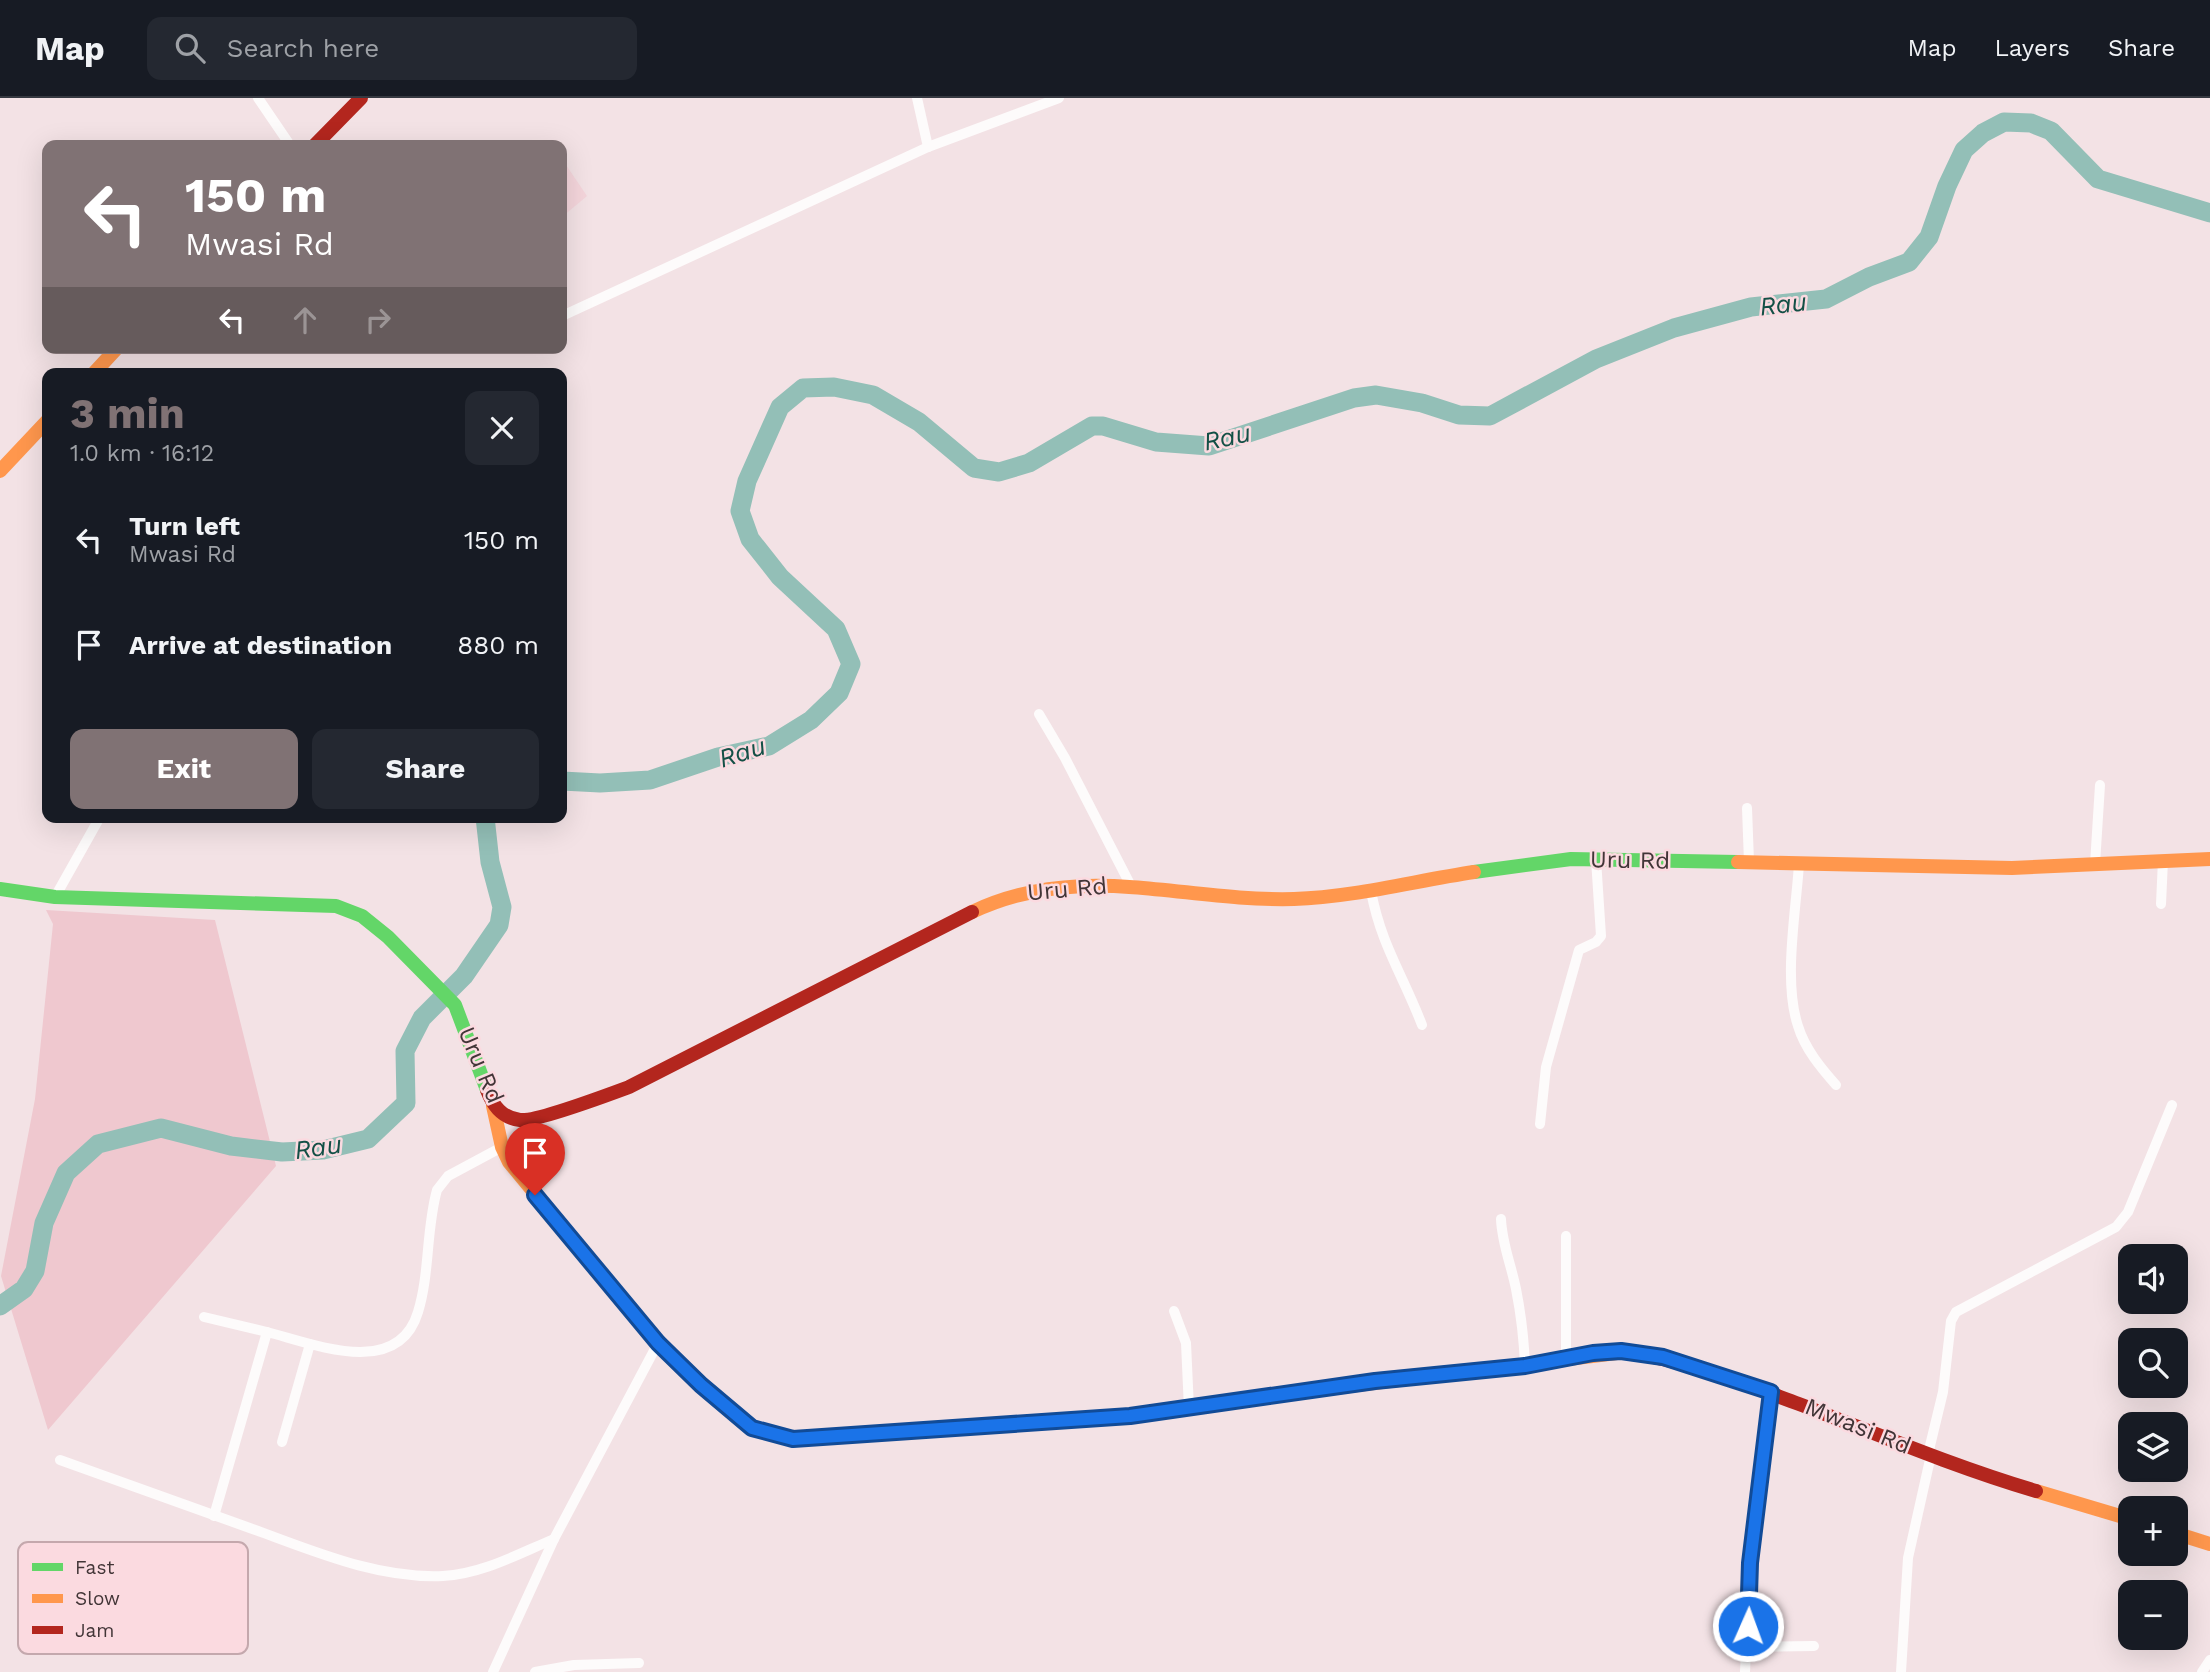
<!DOCTYPE html>
<html lang="en">
<head>
<meta charset="utf-8">
<style>
  body { margin:0; font-family:"Work Sans",sans-serif; background:#242831; color:#f1f3f6; height:100vh; display:flex; flex-direction:column; font-size:26px; white-space:nowrap }
  * { box-sizing:border-box; margin:0 }
  p { font-size:23px; color:#9ea1a6 }
  .icon { flex:none; width:38px; height:38px; fill:none; stroke:currentColor; stroke-width:2; stroke-linecap:round; stroke-linejoin:round }
  .map { position:relative; flex:1; overflow:hidden }
  .sheet { position:absolute; left:42px; top:270px; width:525px; height:455px; display:flex; flex-direction:column; background:#171b24; border-radius:14px; box-shadow:0 7px 28px #0002 }
  .sheet>* { flex:none }
  .banner { position:absolute; left:42px; top:42px; width:525px; height:214px; border-radius:14px; box-shadow:0 7px 28px #0002; background:#807274; color:#fff; overflow:hidden }
  .buttons { position:absolute; left:2118px; top:1146px; display:grid; gap:14px }
  .buttons a { display:grid; place-items:center; width:70px; height:70px; border-radius:14px; background:#171b24; box-shadow:0 7px 28px #0002; font-size:35px }
  .pin { position:absolute; display:grid; place-items:center; width:60px; height:60px; color:#fff; margin:-72px -30px; border-radius:50% 50% 50% 0; rotate:-45deg; box-shadow:0 0 7px #0007 }
  .pin .icon { rotate:45deg }
  .me { position:absolute; width:77px; margin:-38px; rotate:2deg; stroke-linejoin:round; filter:drop-shadow(0 0 5px #0008) }
  .turn { display:flex; align-items:center; gap:24px; height:147px; padding:0 28px; font-size:32px }
  .turn .icon { width:91px; height:91px; stroke-width:2.5 }
  .turn b { display:block; font-size:49px; line-height:60px }
  .lanes { display:flex; align-items:center; height:66px; padding:0 28px; background:#0003; justify-content:center; gap:35px; direction:ltr }
  .lanes .off { opacity:.35 }
  .round { display:grid; place-items:center; flex:none; width:74px; height:74px; border-radius:14px; background:#242831 }
  .summary { display:flex; align-items:center; justify-content:space-between; height:119px; padding:0 28px }
  h1 { font-size:42px; font-weight:700; line-height:52px; color:#807274 }
  .action { display:flex; gap:14px; margin-top:auto; padding:14px 28px }
  .action a { flex:1; height:80px; border-radius:14px; background:#807274; color:#fff; font-size:28px; font-weight:700; line-height:80px; text-align:center }
  .action a+a { background:#242831; color:#f1f3f6 }
  ul { padding:0; list-style:none }
  li { display:flex; align-items:center; gap:21px; height:105px; padding:0 28px }
  li div { flex:1 }
  li b { display:block; font-size:26px }
  li em { font-style:normal }
  header { display:flex; align-items:center; gap:42px; box-sizing:border-box; height:98px; padding:0 35px; background:#171b24; border-bottom:2px solid #363941 }
  header strong { font-size:33px }
  nav { display:flex; gap:38px; margin-inline-start:auto; font-size:24px }
  .search { width:490px; height:63px; background:#242831; display:flex; align-items:center; gap:18px; box-sizing:border-box; padding:0 24px; border-radius:14px; color:#9ea1a6; font-size:26px }
  .map>svg:first-child { display:block }
</style>
</head>
<body>
<header>
<strong>Map</strong>
<div class="search"><svg class="icon" aria-label="search" viewBox="0 0 24 24"><circle cx="10" cy="10" r="6"/><path d="M15 15l6 6"/></svg>Search here</div>
<nav><a>Map</a><a>Layers</a><a>Share</a></nav>
</header>
<div class="map">
<svg width="2210" height="1574" viewBox="0 0 2210 1574">
  <rect width="100%" height="100%" fill="#f3e2e5"/>
  <polygon fill="#f4d5db" points="562,61 587,98 562,119"/>
  <polygon fill="#efc8cf" points="46,812 215,822 276,1068 48,1332 1,1178 35,1001 53,826"/>
  <g fill="none" stroke-linecap="round" stroke-linejoin="round">
    <g stroke="#93bfb7" stroke-width="19">
      <polyline points="562,683 600,685 650,682 718,659 769,648 811,622 839,595 851,566 836,531 780,479 750,441 740,413 747,383 780,309 803,290 834,289 873,297 919,324 974,370 999,374 1029,365 1092,328 1103,328 1156,344 1209,348 1354,300 1376,297 1422,305 1459,317 1490,318 1596,261 1674,230 1751,209 1826,201 1869,179 1909,164 1929,139 1947,88 1964,52 1983,35 2004,24 2031,25 2051,33 2098,81 2210,115"/>
      <polyline points="0,1208 24,1191 35,1173 44,1125 66,1075 98,1046 161,1030 231,1048 282,1054 323,1052 368,1041 406,1005 405,953 422,920 464,878 499,827 502,809 490,764 485,719"/>
    </g>
    <g stroke="#fdfbfb" stroke-width="10">
      <polyline points="258,0 290,47"/>
      <polyline points="917,0 928,49"/>
      <polyline points="562,218 928,49 1059,0"/>
      <polyline points="1039,616 1065,660 1131,788"/>
      <polyline points="1747,710 1749,764"/>
      <path d="M1799 766C1796 814 1783 883 1798 928 1805 951 1821 970 1836 987"/>
      <polyline points="2095,766 2100,687"/>
      <path d="M1371 793C1381 847 1403 877 1422 927"/>
      <polyline points="55,799 100,719"/>
      <polyline points="2161,806 2163,762"/>
      <polyline points="1540,1026 1546,969 1579,852 1596,844 1601,838 1596,761"/>
      <path d="M1501 1121C1502 1146 1511 1166 1516 1191 1521 1216 1524 1242 1525 1268"/>
      <polyline points="1566,1138 1566,1260"/>
      <polyline points="1174,1213 1186,1245 1189,1311"/>
      <path d="M204 1219C225 1224 246 1229 267 1234 314 1246 398 1281 418 1214 430 1175 426 1131 437 1092L448 1078 502 1049"/>
      <polyline points="282,1344 310,1246"/>
      <polyline points="1928,1356 1943,1294 1951,1223 1956,1214 2116,1129 2128,1114 2172,1007"/>
      <path d="M60 1362C122 1384 184 1407 247 1429 309 1451 375 1481 443 1478 482 1476 518 1456 554 1441"/>
      <polyline points="214,1418 267,1234"/>
      <polyline points="1747,1549 1814,1548"/>
      <polyline points="493,1574 554,1441 658,1245"/>
      <polyline points="535,1574 574,1567 639,1565"/>
      <polyline points="1745,1574 1750,1465 1771,1294"/>
      <polyline points="1901,1574 1908,1460 1931,1357"/>
      <polyline points="2202,1574 2210,1562"/>
    </g>
    <g stroke="#63d668" stroke-width="14">
      <polyline points="1474,774 1571,761 1738,764"/>
      <polyline points="0,791 55,799 336,808 362,818 388,839 455,907 487,992"/>
      <polyline points="808,1340 1130,1318 1262,1299"/>
    </g>
    <g stroke="#ff974d" stroke-width="14">
      <polyline points="94,275 117,250"/>
      <polyline points="0,373 47,323"/>
      <polyline points="1738,764 2012,770 2210,761"/>
      <path d="M972 814C1082 762 1181 804 1294 801 1354 799 1414 783 1474 774"/>
      <path d="M493 1008 502 1049 509 1064 658 1245 744 1325C764 1336 785 1341 808 1340"/>
      <polyline points="1262,1299 1625,1254"/>
      <polyline points="2036,1393 2130,1421"/>
      <polyline points="2175,1435 2210,1446"/>
    </g>
    <g stroke="#b3261e" stroke-width="14">
      <polyline points="315,47 361,0"/>
      <path d="M487 992C493 1008 502 1020 520 1022 536 1024 610 996 629 989L972 814"/>
      <path d="M1625 1254C1685 1262 1742 1285 1799 1306 1877 1336 1955 1369 2036 1393"/>
    </g>
  </g>
  <g fill="none" stroke-linecap="round" stroke-linejoin="round">
    <g stroke="#114b97" stroke-width="18">
      <polyline id="route" points="535,1097 658,1245 701,1287 752,1330 793,1341 1130,1318 1375,1283 1525,1268 1593,1255 1621,1253 1663,1259 1771,1294 1750,1465 1748,1528"/>
    </g>
    <use href="#route" stroke="#1a73e8" stroke-width="12"/>
  </g>
  <g text-anchor="middle" dominant-baseline="central" stroke-width="5" stroke-linejoin="round" paint-order="stroke">
    <g font-size="24" fill="#423537" stroke="#fbdae0">
      <text transform="translate(1630 762) rotate(1)">Uru Rd</text>
      <text transform="translate(1067 791) rotate(-5)">Uru Rd</text>
      <text transform="translate(481 967) rotate(67)">Uru Rd</text>
      <text transform="translate(1858 1328) rotate(22)">Mwasi Rd</text>
    </g>
    <g font-size="26" font-style="italic" fill="#135046" stroke="#fbdae0">
      <text transform="translate(1783 206) rotate(-7)">Rau</text>
      <text transform="translate(1227 339) rotate(-12)">Rau</text>
      <text transform="translate(742 654) rotate(-18)">Rau</text>
      <text transform="translate(318 1049) rotate(-8)">Rau</text>
    </g>
  </g>
  <rect x="18" y="1444" width="230" height="112" rx="10" fill="#fbdae0" stroke="#c4a8ad" stroke-width="2"/>
  <rect x="32" y="1465" width="31" height="8" fill="#63d668"/>
  <rect x="32" y="1496" width="31" height="9" fill="#ff974d"/>
  <rect x="32" y="1528" width="31" height="8" fill="#b3261e"/>
  <g font-size="19" fill="#423537">
    <text x="75" y="1476">Fast</text>
    <text x="75" y="1507">Slow</text>
    <text x="75" y="1539">Jam</text>
  </g>
</svg>
<div class="buttons">
<a><svg class="icon" aria-label="sound" viewBox="0 0 24 24"><path d="M4 9h4l5-4v14l-5-4H4zM17 9q2 3 0 6"/></svg></a>
<a><svg class="icon" aria-label="search" viewBox="0 0 24 24"><circle cx="10" cy="10" r="6"/><path d="M15 15l6 6"/></svg></a>
<a><svg class="icon" aria-label="layers" viewBox="0 0 24 24"><path d="M12 4l9 5-9 5-9-5zM3 14l9 5 9-5"/></svg></a>
<a>+</a>
<a>−</a>
</div>
<div class="pin" style="left:535px;top:1097px;background:#d93025"><svg class="icon" aria-label="arrive" viewBox="0 0 24 24"><path d="M6 21V4h12l-3 4 3 4H6"/></svg></div>
<svg class="me" style="left:1748px;top:1528px" viewBox="-20 -20 40 40"><circle r="17" fill="#1a73e8" stroke="#fff" stroke-width="3"/><path d="M0-11L8 9 0 5-8 9z" fill="#fff"/></svg>
<div class="banner">
<div class="turn"><svg class="icon" aria-label="left" viewBox="0 0 24 24"><path d="M17 20v-9H6M10 6l-5 5 5 5"/></svg><div><b>150 m</b>Mwasi Rd</div></div>
<div class="lanes"><svg class="icon" aria-label="left" viewBox="0 0 24 24"><path d="M17 20v-9H6M10 6l-5 5 5 5"/></svg><svg class="icon off" aria-label="ahead" viewBox="0 0 24 24"><path d="M12 20V5M6 11l6-6 6 6"/></svg><svg class="icon off" aria-label="right" viewBox="0 0 24 24"><path d="M7 20v-9h11M14 6l5 5-5 5"/></svg></div>
</div>
<section class="sheet">
<div class="summary"><div><h1>3 min</h1><p>1.0 km · 16:12</p></div><a class="round"><svg class="icon" aria-label="close" viewBox="0 0 24 24"><path d="M6 6l12 12M18 6L6 18"/></svg></a></div>
<ul>
<li><svg class="icon" aria-label="left" viewBox="0 0 24 24"><path d="M17 20v-9H6M10 6l-5 5 5 5"/></svg><div><b>Turn left</b><p>Mwasi Rd</p></div><em>150 m</em></li>
<li><svg class="icon" aria-label="arrive" viewBox="0 0 24 24"><path d="M6 21V4h12l-3 4 3 4H6"/></svg><div><b>Arrive at destination</b></div><em>880 m</em></li>
</ul>
<div class="action"><a>Exit</a><a>Share</a></div>
</section>
</div>
</body>
</html>
